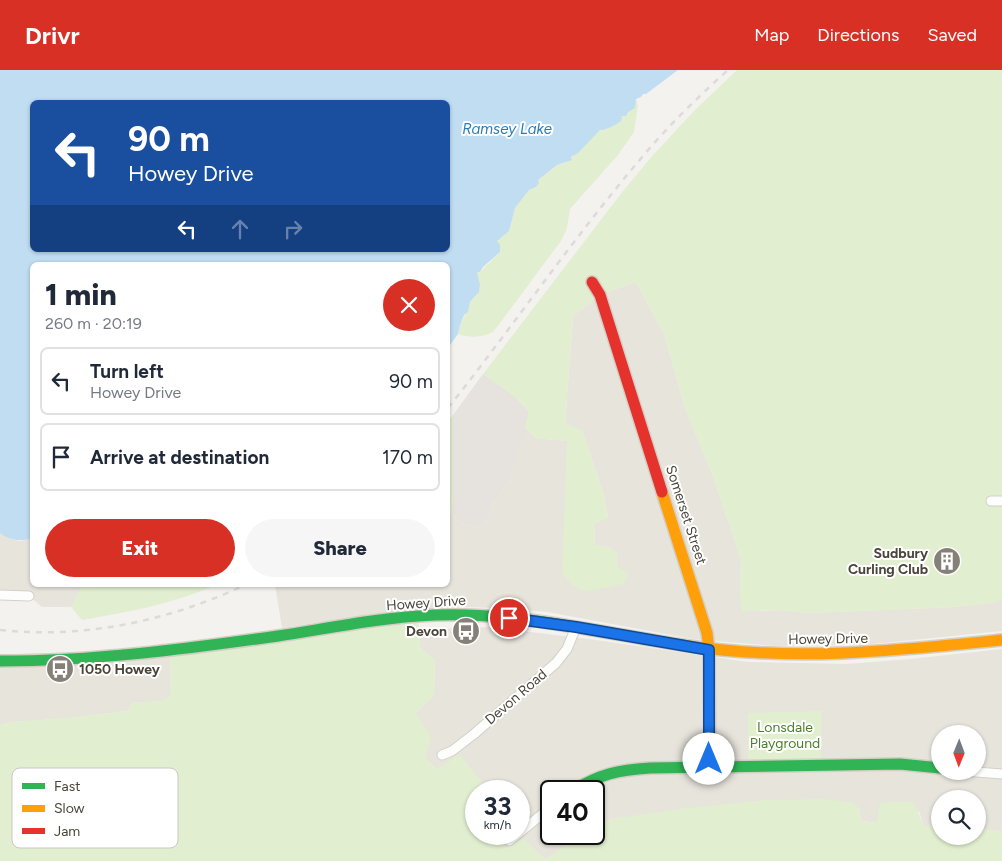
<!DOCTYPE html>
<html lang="en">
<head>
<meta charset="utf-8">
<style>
  body { margin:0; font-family:Figtree,sans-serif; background:#f6f6f7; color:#1f2937; height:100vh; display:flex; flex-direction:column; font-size:19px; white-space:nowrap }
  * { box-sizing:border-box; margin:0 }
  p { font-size:16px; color:#747a83 }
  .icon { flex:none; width:28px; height:28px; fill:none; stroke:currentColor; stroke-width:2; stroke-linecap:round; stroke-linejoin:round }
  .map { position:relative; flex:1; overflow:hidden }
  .details { position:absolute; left:30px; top:192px; width:420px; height:325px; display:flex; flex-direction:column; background:#fff; border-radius:8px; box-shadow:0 1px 4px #0004 }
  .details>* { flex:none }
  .hud { position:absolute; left:30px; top:30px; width:420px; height:152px; border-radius:8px; box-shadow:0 1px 4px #0004; background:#1a4fa0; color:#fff; overflow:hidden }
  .needle { width:32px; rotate:181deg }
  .controls { position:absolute; left:931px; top:655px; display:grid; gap:10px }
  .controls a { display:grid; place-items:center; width:55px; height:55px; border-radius:50%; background:#fff; box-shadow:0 1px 4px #0004; font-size:25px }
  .speed { position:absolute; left:465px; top:710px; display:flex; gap:10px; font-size:25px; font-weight:700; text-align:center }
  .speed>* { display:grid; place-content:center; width:65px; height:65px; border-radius:50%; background:#fff; box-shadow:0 1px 4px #0004; line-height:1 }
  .speed small { font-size:12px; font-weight:400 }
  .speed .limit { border:2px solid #111; border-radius:8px; background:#fff; color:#111 }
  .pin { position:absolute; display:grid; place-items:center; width:42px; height:42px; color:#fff; margin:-21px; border:2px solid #fff; border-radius:50%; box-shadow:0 1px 5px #0007 }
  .me { position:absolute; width:55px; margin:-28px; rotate:0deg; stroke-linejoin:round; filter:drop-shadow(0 0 4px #0008) }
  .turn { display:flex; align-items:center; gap:18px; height:105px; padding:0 15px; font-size:22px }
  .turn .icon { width:65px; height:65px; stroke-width:2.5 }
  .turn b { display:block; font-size:35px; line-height:42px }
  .lanes { display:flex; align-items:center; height:48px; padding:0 15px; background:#0003; justify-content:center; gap:25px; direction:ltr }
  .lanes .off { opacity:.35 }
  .round { display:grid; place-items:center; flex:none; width:52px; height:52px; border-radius:26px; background:#f6f6f7 }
  .summary { display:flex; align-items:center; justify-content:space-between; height:85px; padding:0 15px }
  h1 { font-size:30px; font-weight:800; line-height:38px }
  .action { display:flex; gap:10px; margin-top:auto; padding:10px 15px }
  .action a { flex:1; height:58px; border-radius:30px; background:#d93025; color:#fff; font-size:20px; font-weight:800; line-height:58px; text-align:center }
  .action a+a { background:#f6f6f7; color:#1f2937 }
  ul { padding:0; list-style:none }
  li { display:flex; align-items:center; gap:15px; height:68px; margin:0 10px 8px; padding:0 5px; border:2px solid #e0e1e3; border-radius:8px }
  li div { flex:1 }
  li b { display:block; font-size:19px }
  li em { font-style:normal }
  header { display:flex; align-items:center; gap:30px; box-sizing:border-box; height:70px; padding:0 25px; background:#d93025; color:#fff }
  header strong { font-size:24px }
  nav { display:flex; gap:28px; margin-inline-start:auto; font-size:18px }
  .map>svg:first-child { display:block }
</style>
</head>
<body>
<header>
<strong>Drivr</strong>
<nav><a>Map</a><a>Directions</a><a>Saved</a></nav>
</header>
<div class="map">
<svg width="1002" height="791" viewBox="0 0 1002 791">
  <rect width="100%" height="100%" fill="#f4f2ee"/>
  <g fill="#e7e4dc" fill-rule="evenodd">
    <polygon points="636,212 664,264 685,338 712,403 741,489 740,528 760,541 783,540 809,543 953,537 997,532 1002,528 1002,561 863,575 775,576 693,569 547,542 499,538 461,537 420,539 374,544 282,558 275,515 448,515 448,445 452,443 461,453 477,457 486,452 493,434 510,410 525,357 536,368 567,371 566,423 593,520 601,518 618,497 610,478 595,475 594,454 608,447 603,422 582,360 565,354 573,246 601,224"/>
    <polygon points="0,463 11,469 20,471 32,469 32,515 83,515 71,537 42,537 29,526 0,526"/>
    <path d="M489 557 596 570 748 592 847 594 910 589 1002 579V761L978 759V729H940V755L924 756 919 741 877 753 861 751 859 738 766 730 612 749 594 756V721H551V764H582L545 790 525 770H513L508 764H519V721H489L459 685 437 700 425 688 416 643 434 625 435 590 420 578 419 560ZM940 664H978V701H940Z"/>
    <polygon points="170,582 171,625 163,631 133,633 127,641 70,648 13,652 0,655 0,591"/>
  </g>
  <polygon fill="#e6e2de" points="483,304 513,325 529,341 528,349 510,410 493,434 486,452 477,457 461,453 452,443 453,427 453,345"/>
  <g fill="#e1eecf">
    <path d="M737 0H1002V528L997 532 953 537 838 542 809 543 783 540 742 541 740 528 741 489 712 403 685 338 664 264 636 212 601 224 573 246 565 353 582 360 603 422 608 448 594 454 595 475 610 478 617 482 618 497 629 503 623 514C596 519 579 530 562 503L567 371 536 368 525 357 529 341C516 326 499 316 483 304L623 121 654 84 694 41Z"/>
    <path d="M636 29 638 35 634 62 618 85 570 139 567 158 561 171 494 261C484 268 469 268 458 264L460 255 469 238 470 232 476 226 480 218 477 202H480L500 182 497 171 509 161 515 138 529 120 536 117 539 113 538 110 557 95 567 92 600 60 609 58 622 46Z"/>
    <polygon points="453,345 453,427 452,443 448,445 448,351"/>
    <path d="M83 515H216C173 534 128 542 82 550L71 537Z"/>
    <polygon points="418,547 420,578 435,590 434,626 416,643 431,667 425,688 437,700 459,684 489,721 476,721 476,764 508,764 513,770 525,769 545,790 582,764 594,764 594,756 612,749 686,738 766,730 825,729 853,733 859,738 861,751 877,753 880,733 890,732 914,732 924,756 940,755 940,766 978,766 978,759 1002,761 1002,791 0,791 0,655 13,652 70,648 127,641 133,633 163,631 171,625 170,582"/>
    <polygon points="822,641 821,688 748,690 748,643"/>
  </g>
  <path fill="#c0ddf1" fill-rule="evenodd" d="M0 0H678L646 24H643L641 27 636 29 635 38 628 42 626 46H622L621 51C616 55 606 60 600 60L578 83 571 87 572 90 557 95 538 110 539 113 536 117 529 120 515 138 509 161 497 171 500 175V182L483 197 480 202H477L480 215 479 222 470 232 468 242 464 245 460 255 458 264 448 278V195H32V469C20 471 10 471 0 463ZM32 32H448V180H32Z"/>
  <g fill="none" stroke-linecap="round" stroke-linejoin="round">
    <g stroke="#d2d0cb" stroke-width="11">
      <g id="street">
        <polyline points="991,431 1002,431"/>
        <polyline points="0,525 29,526"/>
        <polyline points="442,685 452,681 474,664 556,593 567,579 576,557"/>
        <polyline points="964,701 1002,704"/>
        <polyline points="519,763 551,737"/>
        <polyline points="509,771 518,764"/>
      </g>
    </g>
    <g stroke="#d3cfc5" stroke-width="14">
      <g id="fast">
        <path d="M0 591C94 591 186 579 278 566 330 558 383 547 435 545 519 542 601 563 682 575"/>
        <path d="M572 721C600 704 618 700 650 698L900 694 940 698"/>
      </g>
    </g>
    <g stroke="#d3cfc5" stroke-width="14">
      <g id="slow">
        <polyline points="662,422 707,563 709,580 710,696"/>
        <path d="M682 575C792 592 893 581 1002 570"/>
      </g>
    </g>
    <g stroke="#d3cfc5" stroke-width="14">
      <polyline id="jam" points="592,212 600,225 662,422"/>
    </g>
    <use href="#street" stroke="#fdfdfc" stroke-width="9"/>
    <use href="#fast" stroke="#30b455" stroke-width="11"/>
    <use href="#slow" stroke="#ff9f0a" stroke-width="11"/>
    <use href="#jam" stroke="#e5322d" stroke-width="11"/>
    <g stroke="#dbdbda" stroke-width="2.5" stroke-dasharray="6 6" stroke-linecap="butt">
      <path d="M448 338C514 255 574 167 643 86 669 55 698 27 728 0"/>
      <path d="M0 560C85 569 168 551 245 515"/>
    </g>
  </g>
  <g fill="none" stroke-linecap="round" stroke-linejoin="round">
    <g stroke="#114b97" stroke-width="12">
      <polyline id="route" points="509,548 576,557 709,580 709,689"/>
    </g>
    <use href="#route" stroke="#1a73e8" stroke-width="9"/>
  </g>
  <defs>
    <g id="building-disc" transform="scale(1.4375)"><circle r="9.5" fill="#868178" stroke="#fff"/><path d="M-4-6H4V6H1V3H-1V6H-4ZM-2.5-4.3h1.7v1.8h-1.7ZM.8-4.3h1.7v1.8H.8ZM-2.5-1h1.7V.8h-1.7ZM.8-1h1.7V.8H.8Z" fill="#fff"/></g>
    <g id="bus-disc" transform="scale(1.4375)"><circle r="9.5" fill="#868178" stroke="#fff"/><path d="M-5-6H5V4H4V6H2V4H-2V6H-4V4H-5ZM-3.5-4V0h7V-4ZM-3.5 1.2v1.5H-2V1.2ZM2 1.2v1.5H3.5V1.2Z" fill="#fff"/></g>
  </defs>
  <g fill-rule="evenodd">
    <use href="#building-disc" x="947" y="491"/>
    <use href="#bus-disc" x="466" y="561"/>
    <use href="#bus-disc" x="60" y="599"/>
  </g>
  <g text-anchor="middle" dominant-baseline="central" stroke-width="4" stroke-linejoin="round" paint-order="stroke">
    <g font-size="14" fill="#4b4439" stroke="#fff">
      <text transform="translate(686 445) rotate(72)">Somerset Street</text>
      <text transform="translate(426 533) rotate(-4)">Howey Drive</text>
      <text transform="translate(828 569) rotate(-1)">Howey Drive</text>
      <text transform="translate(516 627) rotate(-41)">Devon Road</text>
    </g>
    <g font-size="14" font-weight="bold" fill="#4b4439" stroke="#fff" text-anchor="end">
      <text x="928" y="483">Sudbury<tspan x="928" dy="16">Curling Club</tspan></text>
      <text x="447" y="561">Devon</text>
      <text x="79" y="599" text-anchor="start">1050 Howey</text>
    </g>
    <g font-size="14" fill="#4a7f2a" stroke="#fff">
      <text x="785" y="657">Lonsdale<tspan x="785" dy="16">Playground</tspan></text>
    </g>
    <g font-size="15" font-style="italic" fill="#2e7ab2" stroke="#fff">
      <text x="507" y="59">Ramsey Lake</text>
    </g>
  </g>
  <rect x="12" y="698" width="166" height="80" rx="8" fill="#fff" stroke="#c9c7c4" stroke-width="1"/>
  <rect x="22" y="713" width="23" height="6" fill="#30b455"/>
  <rect x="22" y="735" width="23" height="7" fill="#ff9f0a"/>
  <rect x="22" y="758" width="23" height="6" fill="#e5322d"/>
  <g font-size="14" fill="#4b4439">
    <text x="54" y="721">Fast</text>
    <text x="54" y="743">Slow</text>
    <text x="54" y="766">Jam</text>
  </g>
</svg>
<div class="controls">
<a><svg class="needle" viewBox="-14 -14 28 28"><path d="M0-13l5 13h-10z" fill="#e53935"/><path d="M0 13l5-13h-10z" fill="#747a83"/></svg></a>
<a><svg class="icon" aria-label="search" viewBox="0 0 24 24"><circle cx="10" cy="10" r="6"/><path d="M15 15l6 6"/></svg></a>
</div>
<div class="speed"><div>33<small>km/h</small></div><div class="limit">40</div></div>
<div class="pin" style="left:509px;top:548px;background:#d93025"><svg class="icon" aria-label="arrive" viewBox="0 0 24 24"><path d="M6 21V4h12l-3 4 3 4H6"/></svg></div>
<svg class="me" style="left:709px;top:689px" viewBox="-20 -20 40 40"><circle r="19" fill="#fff"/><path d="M0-13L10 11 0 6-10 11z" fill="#1a73e8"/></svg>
<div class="hud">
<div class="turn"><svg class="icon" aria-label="left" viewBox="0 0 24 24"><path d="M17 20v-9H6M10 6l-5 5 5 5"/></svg><div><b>90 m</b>Howey Drive</div></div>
<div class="lanes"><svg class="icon" aria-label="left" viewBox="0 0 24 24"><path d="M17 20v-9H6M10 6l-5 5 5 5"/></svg><svg class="icon off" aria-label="ahead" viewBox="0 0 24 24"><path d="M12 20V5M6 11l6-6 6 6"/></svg><svg class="icon off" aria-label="right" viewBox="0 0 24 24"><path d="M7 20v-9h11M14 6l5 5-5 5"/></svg></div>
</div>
<section class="details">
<div class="summary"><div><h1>1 min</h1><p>260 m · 20:19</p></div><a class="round" style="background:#d93025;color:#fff"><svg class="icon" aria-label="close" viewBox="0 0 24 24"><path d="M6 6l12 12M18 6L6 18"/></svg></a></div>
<ul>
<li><svg class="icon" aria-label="left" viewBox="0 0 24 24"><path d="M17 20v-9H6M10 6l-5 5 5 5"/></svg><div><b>Turn left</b><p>Howey Drive</p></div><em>90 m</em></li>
<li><svg class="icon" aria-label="arrive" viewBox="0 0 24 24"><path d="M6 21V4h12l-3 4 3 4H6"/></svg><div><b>Arrive at destination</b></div><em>170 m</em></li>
</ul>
<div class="action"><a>Exit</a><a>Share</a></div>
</section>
</div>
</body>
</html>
